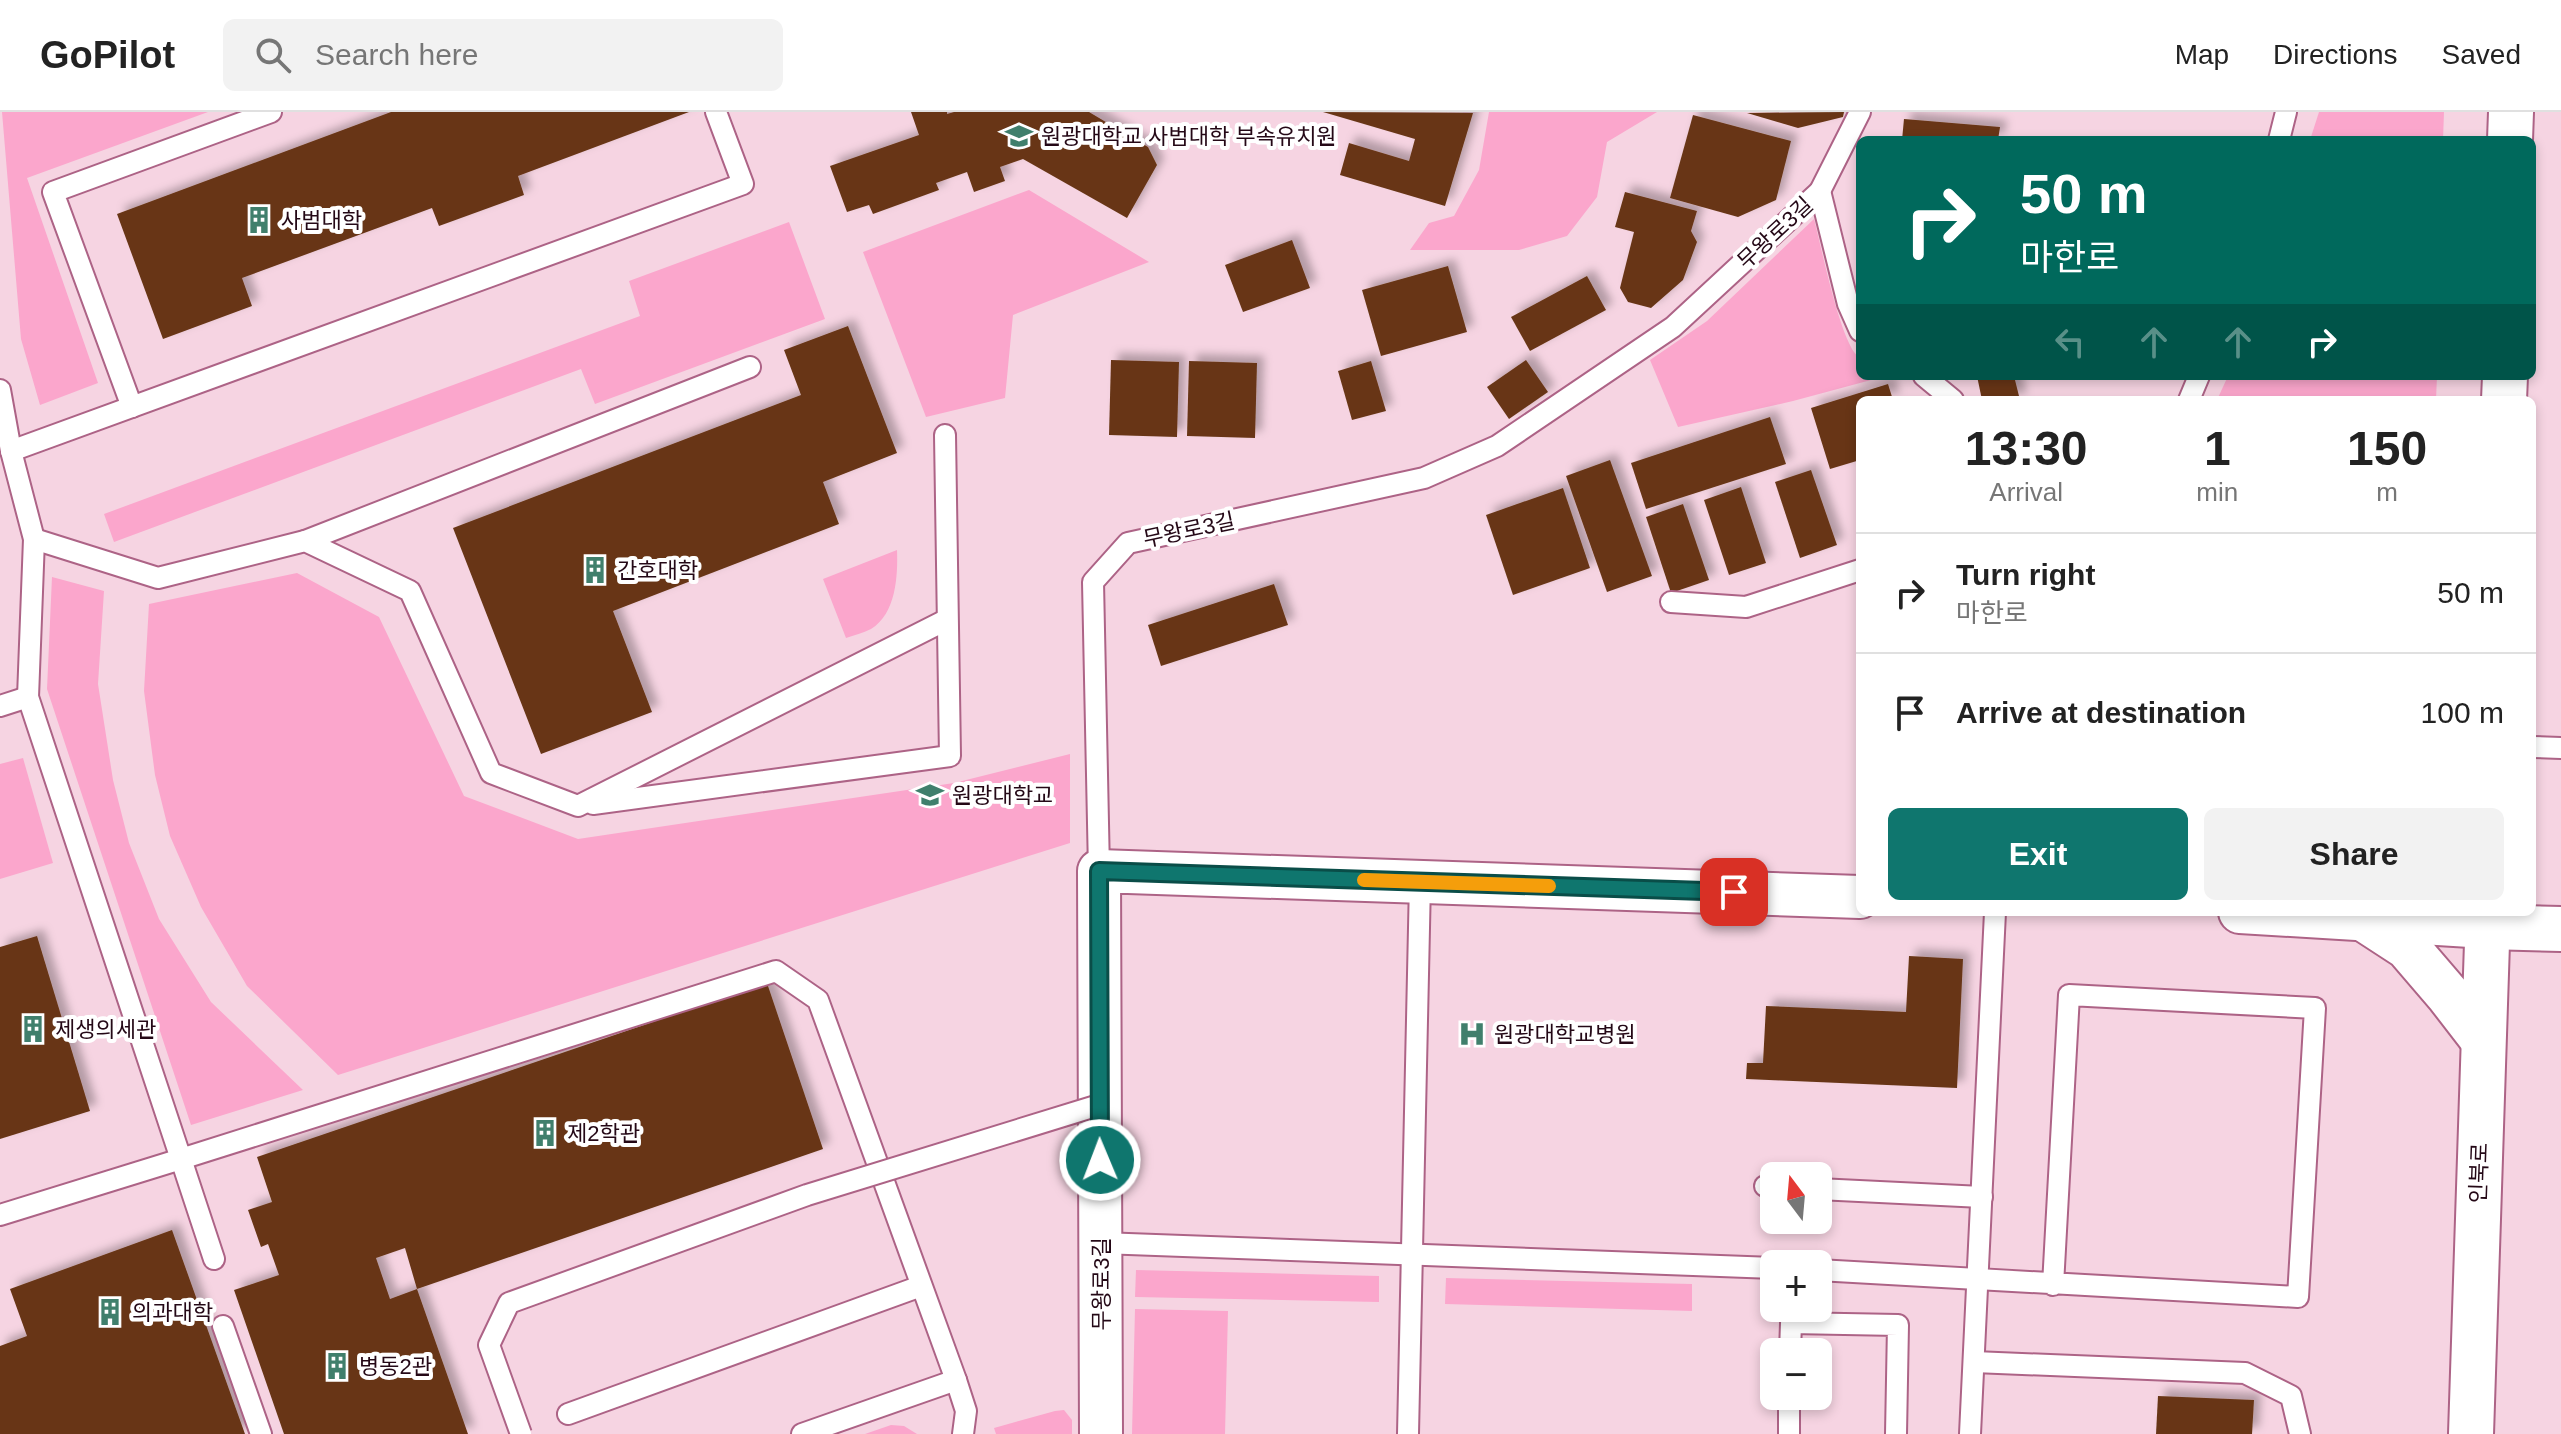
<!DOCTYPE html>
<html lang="en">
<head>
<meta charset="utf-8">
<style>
  body { margin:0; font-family:Arial,"Noto Sans KR",sans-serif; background:#f2f2f2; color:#222; height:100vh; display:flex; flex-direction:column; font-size:30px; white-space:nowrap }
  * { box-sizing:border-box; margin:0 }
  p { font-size:26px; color:#767676 }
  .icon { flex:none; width:44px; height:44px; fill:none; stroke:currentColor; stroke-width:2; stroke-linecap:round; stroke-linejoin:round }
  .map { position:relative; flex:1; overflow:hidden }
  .panel { position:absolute; left:1856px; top:284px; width:680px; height:520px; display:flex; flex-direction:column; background:#fff; border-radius:12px; box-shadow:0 4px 12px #0003 }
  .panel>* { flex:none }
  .hud { position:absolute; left:1856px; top:24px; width:680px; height:244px; border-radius:12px; box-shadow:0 4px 12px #0003; background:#00695c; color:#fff; overflow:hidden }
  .needle { width:52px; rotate:344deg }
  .fabs { position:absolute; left:1760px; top:1050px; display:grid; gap:16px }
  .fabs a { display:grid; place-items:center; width:72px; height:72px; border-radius:12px; background:#fff; box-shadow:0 4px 12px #0003; font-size:40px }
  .pin { position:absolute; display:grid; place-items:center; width:68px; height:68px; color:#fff; margin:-34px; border-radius:16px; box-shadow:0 4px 12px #0006 }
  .me { position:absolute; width:88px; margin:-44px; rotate:359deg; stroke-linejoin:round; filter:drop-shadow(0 0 6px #0008) }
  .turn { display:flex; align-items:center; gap:28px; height:168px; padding:0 32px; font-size:36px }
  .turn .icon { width:104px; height:104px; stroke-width:2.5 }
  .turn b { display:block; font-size:56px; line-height:68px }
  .lanes { display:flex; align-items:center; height:76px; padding:0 32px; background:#0003; justify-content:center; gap:40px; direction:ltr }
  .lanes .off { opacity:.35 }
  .eta { display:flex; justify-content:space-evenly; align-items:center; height:136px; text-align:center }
  .eta b { font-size:48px; font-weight:800; line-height:56px }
  .action { display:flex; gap:16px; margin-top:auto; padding:16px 32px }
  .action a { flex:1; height:92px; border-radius:12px; background:#0f766e; color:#fff; font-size:32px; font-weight:800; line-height:92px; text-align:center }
  .action a+a { background:#f2f2f2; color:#222 }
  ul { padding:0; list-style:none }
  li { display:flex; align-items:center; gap:24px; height:120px; padding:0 32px; border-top:2px solid #e0e0e0 }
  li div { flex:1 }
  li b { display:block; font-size:30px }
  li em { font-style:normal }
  header { display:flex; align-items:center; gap:48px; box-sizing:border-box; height:112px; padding:0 40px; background:#fff; border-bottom:2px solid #e0e0e0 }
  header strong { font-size:38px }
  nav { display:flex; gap:44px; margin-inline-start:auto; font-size:28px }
  .search { width:560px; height:72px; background:#f2f2f2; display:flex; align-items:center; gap:20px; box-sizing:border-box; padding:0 28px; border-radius:12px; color:#767676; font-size:30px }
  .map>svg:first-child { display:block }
</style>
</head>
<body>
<header>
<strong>GoPilot</strong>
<div class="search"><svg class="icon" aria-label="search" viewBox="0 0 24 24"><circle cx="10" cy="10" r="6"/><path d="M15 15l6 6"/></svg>Search here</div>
<nav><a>Map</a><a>Directions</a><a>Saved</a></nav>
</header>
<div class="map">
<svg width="2561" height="1322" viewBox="0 0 2561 1322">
  <defs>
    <filter id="shadow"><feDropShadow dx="7" dy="-7" stdDeviation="4" flood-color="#0004"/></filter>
  </defs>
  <rect width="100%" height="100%" fill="#f6d4e2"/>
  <g fill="#fba6cc">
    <polygon points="2,0 208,0 27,66 98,271 40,293 21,227"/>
    <polygon points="1489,0 1657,0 1607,30 1597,85 1567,124 1519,138 1410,138 1429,111 1454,104 1479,58"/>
    <polygon points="2319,0 2444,0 2443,28 2310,28"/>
    <polygon points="1029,78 1149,150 1013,203 1005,286 926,305 863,140"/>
    <path d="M1814 107C1821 132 1841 236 1860 246V264H1886L1793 289 1678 315 1650 248 1707 209Z"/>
    <polygon points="789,110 825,207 595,292 581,257 114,430 104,402 640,204 629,169"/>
    <polygon points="2228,264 2437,264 2436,288 2217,288"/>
    <path d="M897 438C898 464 896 502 871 517 863 521 854 523 846 526L823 467Z"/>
    <polygon points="297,461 379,505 464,684 578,727 954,671 1070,642 1070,731 338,963 247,874 201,795 170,724 155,663 144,579 149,492"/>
    <polygon points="52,465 104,479 98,572 113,668 129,731 159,807 211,890 303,978 191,1013 47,577"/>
    <polygon points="23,646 53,751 0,767 0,652"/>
    <polygon points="1136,1158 1379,1164 1379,1190 1135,1185"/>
    <polygon points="1446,1166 1692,1172 1692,1199 1445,1192"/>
    <polygon points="1135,1197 1228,1199 1225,1322 1132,1322"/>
    <polygon points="1064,1298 1072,1308 1072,1322 996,1322 994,1316 1055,1299"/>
    <polygon points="891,1313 904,1314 917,1322 865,1322"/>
  </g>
  <g fill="#673615" filter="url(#shadow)">
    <polygon points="391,0 689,0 518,64 524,83 439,114 432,96 242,166 252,194 163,227 117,102"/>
    <polygon points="911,0 947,0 947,2 954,0 1089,0 1148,35 1157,53 1127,106 1023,47 1000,55 1005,69 974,80 967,60 936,71 939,78 873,102 869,93 847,100 830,54 919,23"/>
    <polygon points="1323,0 1473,1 1445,94 1340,63 1349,31 1409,49 1415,27"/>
    <polygon points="1844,0 1843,5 1798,16 1747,1"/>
    <polygon points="1693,3 1791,29 1776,88 1738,105 1670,86"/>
    <polygon points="1904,7 2000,15 1998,28 1902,28"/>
    <polygon points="1625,80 1697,99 1691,119 1697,130 1683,168 1651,196 1628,190 1620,176 1634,120 1615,115"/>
    <polygon points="1292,128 1310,176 1243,200 1225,153"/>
    <polygon points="1448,154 1467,220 1381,244 1362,178"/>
    <polygon points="1587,164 1606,198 1530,239 1511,205"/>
    <polygon points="848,214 897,341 823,370 839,412 613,499 652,600 541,642 453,416 801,283 784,238"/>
    <polygon points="1111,248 1179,250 1177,325 1109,323"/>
    <polygon points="1526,248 1548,280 1509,307 1487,275"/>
    <polygon points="1189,249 1257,251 1255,326 1187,324"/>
    <polygon points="1371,249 1386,299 1352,308 1338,259"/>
    <polygon points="1977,264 2014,264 2020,288 1982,288"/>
    <polygon points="1888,272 1893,288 1860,288 1860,348 1830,357 1811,296"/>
    <polygon points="1770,305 1786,352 1646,397 1631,351"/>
    <polygon points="1610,348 1652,464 1607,480 1566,364"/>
    <polygon points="1811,358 1837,433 1800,446 1775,370"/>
    <polygon points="1741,375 1766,451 1729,463 1704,388"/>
    <polygon points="1563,376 1590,456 1513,483 1486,403"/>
    <polygon points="1683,392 1709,468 1671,481 1646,405"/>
    <polygon points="1274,472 1288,513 1161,554 1148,513"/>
    <polygon points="37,824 90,999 0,1027 0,835"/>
    <polygon points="1909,844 1963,847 1957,976 1746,967 1747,951 1763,951 1766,894 1906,900"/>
    <polygon points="767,871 823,1037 417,1177 405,1136 376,1146 390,1187 417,1177 468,1322 284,1322 234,1178 279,1163 268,1132 261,1135 248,1098 272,1090 257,1045"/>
    <polygon points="172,1118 245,1322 0,1322 0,1234 27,1224 10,1177"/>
    <polygon points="2158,1284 2254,1288 2252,1322 2156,1322"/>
  </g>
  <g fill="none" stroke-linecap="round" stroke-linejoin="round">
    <g stroke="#ad6386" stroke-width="24">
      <g id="service">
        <polyline points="2279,28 2286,0"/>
        <polyline points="1820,79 1848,192 1860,219"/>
        <polyline points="1924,264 1953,288"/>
        <polyline points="0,278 11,339 34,427 28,585 181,1047 776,859 818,888 956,1268 966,1299 963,1322"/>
        <polyline points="2189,288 2199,264"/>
        <polyline points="132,295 53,80 271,0"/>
        <polyline points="11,339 743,72 716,0"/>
        <polyline points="34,427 158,466 305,429 410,479 491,661 578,694 946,508"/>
        <polyline points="305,429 750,255"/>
        <polyline points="1671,490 1746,495 1860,458"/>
        <polyline points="0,594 28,585"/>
        <polyline points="2532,635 2561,636"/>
        <polyline points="593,692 950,644 945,323"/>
        <polyline points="1099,759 1093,470 1128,431 1424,366 1497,334 1673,215 1820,79 1860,0"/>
        <polyline points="1765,1074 1774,1074"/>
        <polyline points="1818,1077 1982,1085"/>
        <polyline points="0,1103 181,1047 214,1147"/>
        <polyline points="1101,1131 1774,1156"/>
        <polyline points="1818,1158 2298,1185 2315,896 2069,883 2053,1173"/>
        <polyline points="223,1214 261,1322"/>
        <polyline points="1790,1240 1791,1211 1898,1213 1896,1322"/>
        <polyline points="1974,1250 2245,1261 2291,1284 2300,1322"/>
        <polyline points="568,1302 921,1174"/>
        <polyline points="802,1322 956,1268"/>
        <polyline points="1408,1322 1420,770"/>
        <polyline points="1789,1322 1789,1284"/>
        <polyline points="1970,1322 1995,800"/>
      </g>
    </g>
    <g stroke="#ad6386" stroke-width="46">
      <g id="minor">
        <polyline points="2240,800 2487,815"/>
        <polyline points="1101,1322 1099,759 1860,785"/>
      </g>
    </g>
    <g stroke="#ad6386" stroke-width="48">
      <g id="tertiary">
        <polyline points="2510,28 2511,0"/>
        <polyline points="2504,288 2505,264"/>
        <polyline points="2375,800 2364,807 2407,835 2449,884 2483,928"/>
        <polyline points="2487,815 2561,817"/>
        <polyline points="2471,1322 2488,800"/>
      </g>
    </g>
    <use href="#service" stroke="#fff" stroke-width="20"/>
    <use href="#minor" stroke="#fff" stroke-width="42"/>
    <use href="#tertiary" stroke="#fff" stroke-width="44"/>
    <g stroke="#ad6386" stroke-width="24" stroke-linecap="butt">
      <polyline id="service-bridge" points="521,1322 489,1233 509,1191 807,1083 1099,993"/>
    </g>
    <use href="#service-bridge" stroke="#fff" stroke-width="20"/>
  </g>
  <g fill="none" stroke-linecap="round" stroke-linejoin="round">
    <g stroke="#0a4d48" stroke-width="20">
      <polyline id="route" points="1100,1048 1099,759 1734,780"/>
    </g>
    <use href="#route" stroke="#0f766e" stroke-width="14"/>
    <polyline stroke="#f59e0b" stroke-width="14" points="1364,768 1549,774"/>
  </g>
  <defs>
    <g id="school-bare" transform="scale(2.16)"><path d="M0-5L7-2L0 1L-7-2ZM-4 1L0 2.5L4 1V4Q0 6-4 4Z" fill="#407f6c" stroke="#fff" stroke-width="2.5" paint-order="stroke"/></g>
    <g id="building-bare" transform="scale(2.16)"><path d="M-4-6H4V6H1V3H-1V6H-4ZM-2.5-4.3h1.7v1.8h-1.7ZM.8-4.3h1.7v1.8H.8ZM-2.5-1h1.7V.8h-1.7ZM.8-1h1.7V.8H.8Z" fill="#407f6c" stroke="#fff" stroke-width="2.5" paint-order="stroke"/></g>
    <g id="university-bare" transform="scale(2.16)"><path d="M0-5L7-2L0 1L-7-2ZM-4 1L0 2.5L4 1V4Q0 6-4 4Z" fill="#407f6c" stroke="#fff" stroke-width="2.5" paint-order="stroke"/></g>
    <g id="hospital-bare" transform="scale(2.16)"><path d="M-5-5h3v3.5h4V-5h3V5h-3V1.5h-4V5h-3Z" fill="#407f6c" stroke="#fff" stroke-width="2.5" paint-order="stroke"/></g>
  </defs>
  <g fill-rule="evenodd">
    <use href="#school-bare" x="1019" y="24"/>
    <use href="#building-bare" x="259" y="108"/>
    <use href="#building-bare" x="595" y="458"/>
    <use href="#university-bare" x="930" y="683"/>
    <use href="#building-bare" x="33" y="917"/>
    <use href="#hospital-bare" x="1472" y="922"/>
    <use href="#building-bare" x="545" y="1021"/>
    <use href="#building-bare" x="110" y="1200"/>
    <use href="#building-bare" x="337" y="1254"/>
  </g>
  <g text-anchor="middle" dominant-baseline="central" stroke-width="8" stroke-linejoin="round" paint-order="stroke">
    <g font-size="22" fill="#240816" stroke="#fff" text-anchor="start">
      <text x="1041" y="24">원광대학교 사범대학 부속유치원</text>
      <text x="281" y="108">사범대학</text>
      <text x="617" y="458">간호대학</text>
      <text x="952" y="683">원광대학교</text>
      <text x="55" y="917">제생의세관</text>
      <text x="1494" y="922">원광대학교병원</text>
      <text x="567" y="1021">제2학관</text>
      <text x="132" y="1200">의과대학</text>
      <text x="359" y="1254">병동2관</text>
    </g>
    <g font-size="22" fill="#240816" stroke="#fff">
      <text transform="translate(1775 121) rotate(-43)">무왕로3길</text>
      <text transform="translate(1189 418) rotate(-12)">무왕로3길</text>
      <text transform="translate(2479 1061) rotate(-88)">인북로</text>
      <text transform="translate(1101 1172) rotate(-90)">무왕로3길</text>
    </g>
  </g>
</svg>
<div class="fabs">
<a><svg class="needle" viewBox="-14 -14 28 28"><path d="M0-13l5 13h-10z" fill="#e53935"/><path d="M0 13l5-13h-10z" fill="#767676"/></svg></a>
<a>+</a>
<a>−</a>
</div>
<div class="pin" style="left:1734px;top:780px;background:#d93025"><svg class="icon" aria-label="arrive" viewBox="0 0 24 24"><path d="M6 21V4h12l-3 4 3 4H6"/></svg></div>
<svg class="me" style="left:1100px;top:1048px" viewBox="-20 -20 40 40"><circle r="17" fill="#0f766e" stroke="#fff" stroke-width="3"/><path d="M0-11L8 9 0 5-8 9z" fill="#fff"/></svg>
<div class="hud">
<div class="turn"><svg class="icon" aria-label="right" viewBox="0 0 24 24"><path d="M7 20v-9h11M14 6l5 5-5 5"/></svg><div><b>50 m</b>마한로</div></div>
<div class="lanes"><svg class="icon off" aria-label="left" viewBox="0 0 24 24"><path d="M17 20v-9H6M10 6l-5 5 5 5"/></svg><svg class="icon off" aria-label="ahead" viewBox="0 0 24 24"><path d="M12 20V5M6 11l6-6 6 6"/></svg><svg class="icon off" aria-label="ahead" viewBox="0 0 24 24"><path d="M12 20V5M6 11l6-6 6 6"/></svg><svg class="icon" aria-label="right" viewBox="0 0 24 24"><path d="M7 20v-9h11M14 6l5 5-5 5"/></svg></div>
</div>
<section class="panel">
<div class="eta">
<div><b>13:30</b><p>Arrival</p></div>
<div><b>1</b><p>min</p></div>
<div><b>150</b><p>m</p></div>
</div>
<ul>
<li><svg class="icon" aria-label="right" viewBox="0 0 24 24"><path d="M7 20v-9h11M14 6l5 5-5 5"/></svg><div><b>Turn right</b><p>마한로</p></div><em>50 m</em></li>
<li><svg class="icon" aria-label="arrive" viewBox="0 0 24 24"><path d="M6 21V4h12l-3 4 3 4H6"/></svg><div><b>Arrive at destination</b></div><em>100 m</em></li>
</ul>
<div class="action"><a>Exit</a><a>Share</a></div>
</section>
</div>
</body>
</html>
